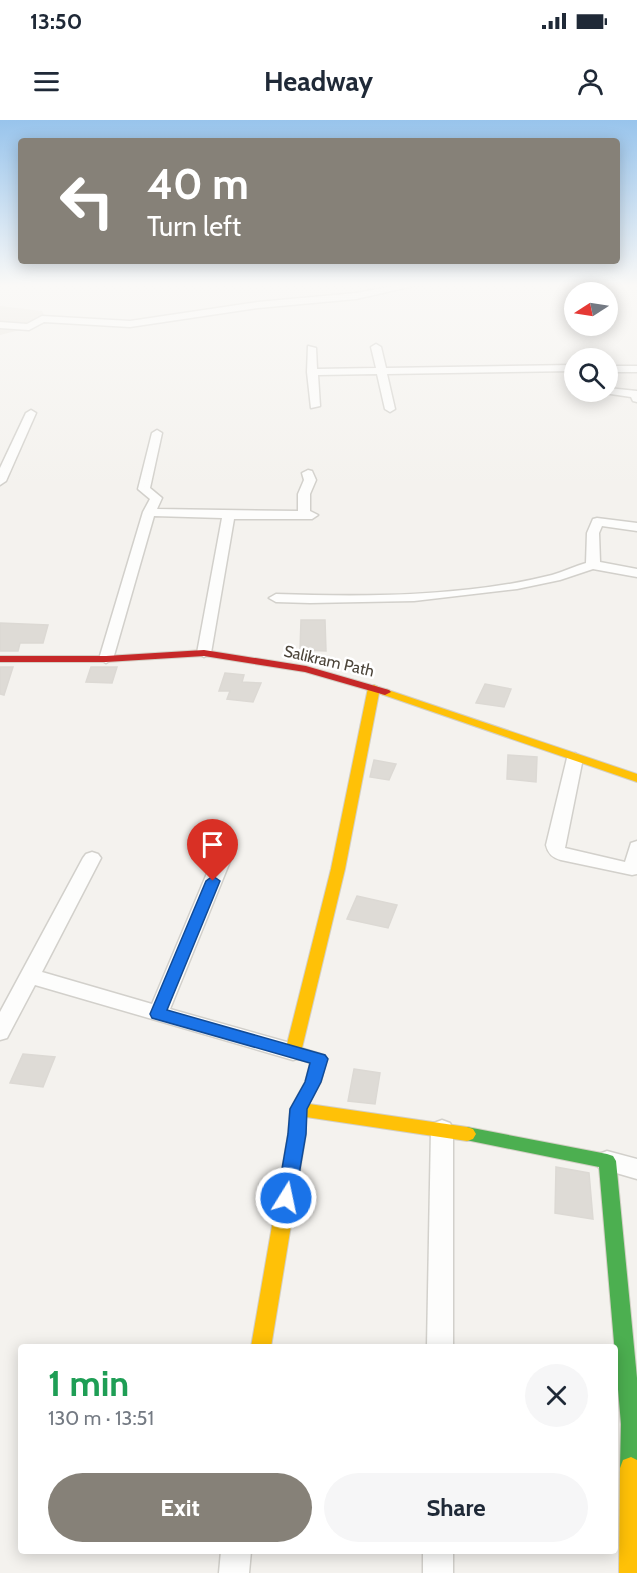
<!DOCTYPE html>
<html lang="en">
<head>
<meta charset="utf-8">
<style>
  body { margin:0; font-family:Cabin,sans-serif; background:#f6f6f7; color:#1f2937; height:100vh; display:flex; flex-direction:column; font-size:22px; white-space:nowrap }
  * { box-sizing:border-box; margin:0 }
  p { font-size:20px; color:#747a83 }
  .icon { flex:none; width:33px; height:33px; fill:none; stroke:currentColor; stroke-width:2; stroke-linecap:round; stroke-linejoin:round }
  .map { position:relative; flex:1; overflow:hidden }
  .sheet { position:absolute; left:18px; top:1224px; width:600px; height:210px; display:flex; flex-direction:column; background:#fff; border-radius:6px; box-shadow:0 3px 15px #0003 }
  .sheet>* { flex:none }
  .guide { position:absolute; left:18px; top:18px; width:602px; height:126px; border-radius:6px; box-shadow:0 3px 15px #0003; background:#868178; color:#fff; overflow:hidden }
  .needle { width:39px; rotate:258deg }
  .fabs { position:absolute; left:564px; top:162px; display:grid; gap:12px }
  .fabs a { display:grid; place-items:center; width:54px; height:54px; border-radius:50%; background:#fff; box-shadow:0 3px 15px #0003; font-size:30px }
  .pin { position:absolute; display:grid; place-items:center; width:51px; height:51px; color:#fff; margin:-62px -26px; border-radius:50% 50% 50% 0; rotate:-45deg; box-shadow:0 0 6px #0007 }
  .pin .icon { rotate:45deg }
  .me { position:absolute; width:66px; margin:-33px; rotate:10deg; stroke-linejoin:round; filter:drop-shadow(0 0 4px #0008) }
  .turn { display:flex; align-items:center; gap:21px; height:126px; padding:0 30px; font-size:27px }
  .turn .icon { width:78px; height:78px; stroke-width:2.5 }
  .turn b { display:block; font-size:42px; line-height:51px }
  .round { display:grid; place-items:center; flex:none; width:63px; height:63px; border-radius:32px; background:#f6f6f7 }
  .overview { display:flex; align-items:center; justify-content:space-between; height:102px; padding:0 30px }
  h1 { font-size:36px; font-weight:800; line-height:45px; color:#1e9e55 }
  .button { display:flex; gap:12px; margin-top:auto; padding:12px 30px }
  .button a { flex:1; height:69px; border-radius:36px; background:#868178; color:#fff; font-size:24px; font-weight:800; line-height:69px; text-align:center }
  .button a+a { background:#f6f6f7; color:#1f2937 }
  .status { display:flex; justify-content:space-between; align-items:center; height:42px; padding:0 30px; background:#fff; direction:ltr }
  .status svg { height:16px; fill:currentColor }
  header { display:flex; justify-content:space-between; align-items:center; height:78px; padding:0 30px; background:#fff; font-size:27px; font-weight:800 }
  .map>svg:first-child { display:block }
</style>
</head>
<body>
<div class="status"><b>13:50</b><svg viewBox="0 0 49 12"><path d="M0 12V9h3v3zM5 12V6h3v6zM10 12V3h3v9zM15 12V0h3v12zM26 1h20v11H26zM47 4h2v5h-2z"/></svg></div>
<header><svg class="icon" aria-label="menu" viewBox="0 0 24 24"><path d="M4 6h16M4 12h16M4 18h16"/></svg>Headway<svg class="icon" aria-label="person" viewBox="0 0 24 24"><circle cx="12" cy="8" r="4"/><path d="M4 21q1-7 8-7t8 7"/></svg></header>
<div class="map">
<svg width="637" height="1453" viewBox="0 0 637 1453">
  <rect width="100%" height="100%" fill="#f4f2ee"/>
  <polygon fill="#e7e4dc" points="0,186 42,191 48,203 0,215"/>
  <g fill="#dedbd6" stroke="#dcd9d4" stroke-width="1.5">
    <polygon points="301,500 325,500 326,531 300,530"/>
    <polygon points="0,503 48,505 43,523 20,523 18,531 0,531"/>
    <polygon points="0,547 13,547 4,575 0,574"/>
    <polygon points="91,547 117,547 112,563 86,562"/>
    <polygon points="225,553 244,555 242,562 261,563 253,582 227,579 230,571 219,571"/>
    <polygon points="485,564 511,569 504,587 476,583"/>
    <polygon points="508,635 537,637 536,662 507,659"/>
    <polygon points="374,640 396,644 389,660 370,657"/>
    <polygon points="357,776 397,785 388,808 347,799"/>
    <polygon points="23,934 55,937 43,967 10,963"/>
    <polygon points="354,949 380,953 375,984 348,981"/>
    <polygon points="556,1047 589,1053 593,1099 555,1093"/>
  </g>
  <g fill="none" stroke-linecap="round" stroke-linejoin="round">
    <g stroke="#d2d0cb" stroke-width="3">
      <g id="street">
        <polygon points="404,164 422,164 356,179 258,188 130,207 44,202 29,210 0,208 0,202 27,204 42,196 130,201 258,182 356,173"/>
        <polygon points="376,224 381,227 386,248 574,245 574,251 387,254 395,289 390,292 385,289 377,254 318,255 320,286 311,288 307,252 308,226 316,228 317,249 376,248 371,227"/>
        <rect x="608" y="246" width="29" height="6"/>
        <polygon points="608,268 637,271 637,282 633,281 631,277 604,273 603,272 608,272"/>
        <polygon points="31,290 36,293 6,361 0,365 0,348 26,293"/>
        <polygon points="157,310 162,313 150,368 162,378 157,389 298,391 298,374 304,360 302,353 308,350 312,351 316,360 310,374 310,391 318,395 312,399 234,399 211,533 204,537 197,533 222,398 154,396 113,539 106,543 99,539 143,392 150,379 138,369 152,313"/>
        <path d="M597 398 637 403V411L602 406 599 413 600 442 637 449V457L593 449 560 460 517 469 414 481 310 483 276 482 269 478 276 474C365 477 465 477 552 455 563 452 575 446 586 443L587 413 593 399Z"/>
        <path d="M575 633 583 638 565 728 625 742 631 723 637 721V754L632 755 561 740C553 738 548 734 546 725L567 638Z"/>
        <polygon points="92,732 98,734 101,738 42,852 152,884 213,739 216,735 228,735 231,739 170,889 301,926 304,932 301,938 293,940 35,865 7,918 0,920 0,892 83,738 86,734"/>
        <polygon points="442,1000 450,1003 453,1009 453,1227 427,1227 431,1009 434,1003"/>
        <polygon points="607,1031 637,1039 637,1059 599,1048 595,1041 599,1034"/>
        <polygon points="221,1431 251,1431 249,1453 219,1453"/>
        <rect x="423" y="1431" width="30" height="22"/>
      </g>
    </g>
    <g stroke="#d3cfc5" stroke-width="2">
      <polygon id="fast" points="467,1007 607,1034 613,1036 616,1041 637,1258 637,1356 631,1359 623,1356 620,1348 621,1304 599,1047 461,1019 458,1014 461,1009"/>
    </g>
    <g stroke="#d3cfc5" stroke-width="2">
      <g id="slow">
        <polygon points="374,565 380,568 345,749 302,928 325,935 327,939 321,962 309,984 467,1007 473,1009 476,1014 473,1019 467,1021 306,997 306,1014 271,1227 251,1227 288,1014 290,989 305,962 310,943 287,936 285,932 331,749 368,568"/>
        <polygon points="385,569 637,654 637,662 381,574 379,572"/>
        <polygon points="631,1337 637,1340 637,1453 619,1453 620,1348 623,1340"/>
      </g>
    </g>
    <g stroke="#d3cfc5" stroke-width="2">
      <polygon id="jam" points="204,530 306,546 389,570 391,572 385,575 305,552 204,536 106,542 0,542 0,536 106,536"/>
    </g>
    <use href="#street" fill="#fdfdfc" fill-rule="evenodd"/>
    <use href="#fast" fill="#4caf50" fill-rule="evenodd"/>
    <use href="#slow" fill="#ffc107" fill-rule="evenodd"/>
    <use href="#jam" fill="#c62828" fill-rule="evenodd"/>
  </g>
  <linearGradient id="sky" x2="0" y2="1"><stop stop-color="#98c4ec"/><stop offset="0.45" stop-color="#faf9f7"/><stop offset="1" stop-color="#faf9f7" stop-opacity="0"/></linearGradient>
  <rect width="637" height="368" fill="url(#sky)"/>
  <polygon fill="#1a73e8" stroke="#114b97" stroke-width="1.5" points="213,756 220,761 167,890 325,935 328,939 321,962 307,989 306,1014 295,1078 293,1083 286,1085 280,1083 277,1078 288,1014 290,989 305,962 310,943 152,898 150,894 206,761"/>
  <g text-anchor="middle" dominant-baseline="central" stroke-width="5" stroke-linejoin="round" paint-order="stroke">
    <g font-size="16" fill="#4b4439" stroke="#fff">
      <text transform="translate(329 541) rotate(13)">Salikram Path</text>
    </g>
  </g>
</svg>
<div class="fabs">
<a><svg class="needle" viewBox="-14 -14 28 28"><path d="M0-13l5 13h-10z" fill="#e53935"/><path d="M0 13l5-13h-10z" fill="#747a83"/></svg></a>
<a><svg class="icon" aria-label="search" viewBox="0 0 24 24"><circle cx="10" cy="10" r="6"/><path d="M15 15l6 6"/></svg></a>
</div>
<div class="pin" style="left:213px;top:761px;background:#d93025"><svg class="icon" aria-label="arrive" viewBox="0 0 24 24"><path d="M6 21V4h12l-3 4 3 4H6"/></svg></div>
<svg class="me" style="left:286px;top:1078px" viewBox="-20 -20 40 40"><circle r="17" fill="#1a73e8" stroke="#fff" stroke-width="3"/><path d="M0-11L8 9 0 5-8 9z" fill="#fff"/></svg>
<div class="guide">
<div class="turn"><svg class="icon" aria-label="left" viewBox="0 0 24 24"><path d="M17 20v-9H6M10 6l-5 5 5 5"/></svg><div><b>40 m</b>Turn left</div></div>
</div>
<section class="sheet">
<div class="overview"><div><h1>1 min</h1><p>130 m · 13:51</p></div><a class="round"><svg class="icon" aria-label="close" viewBox="0 0 24 24"><path d="M6 6l12 12M18 6L6 18"/></svg></a></div>
<div class="button"><a>Exit</a><a>Share</a></div>
</section>
</div>
</body>
</html>
